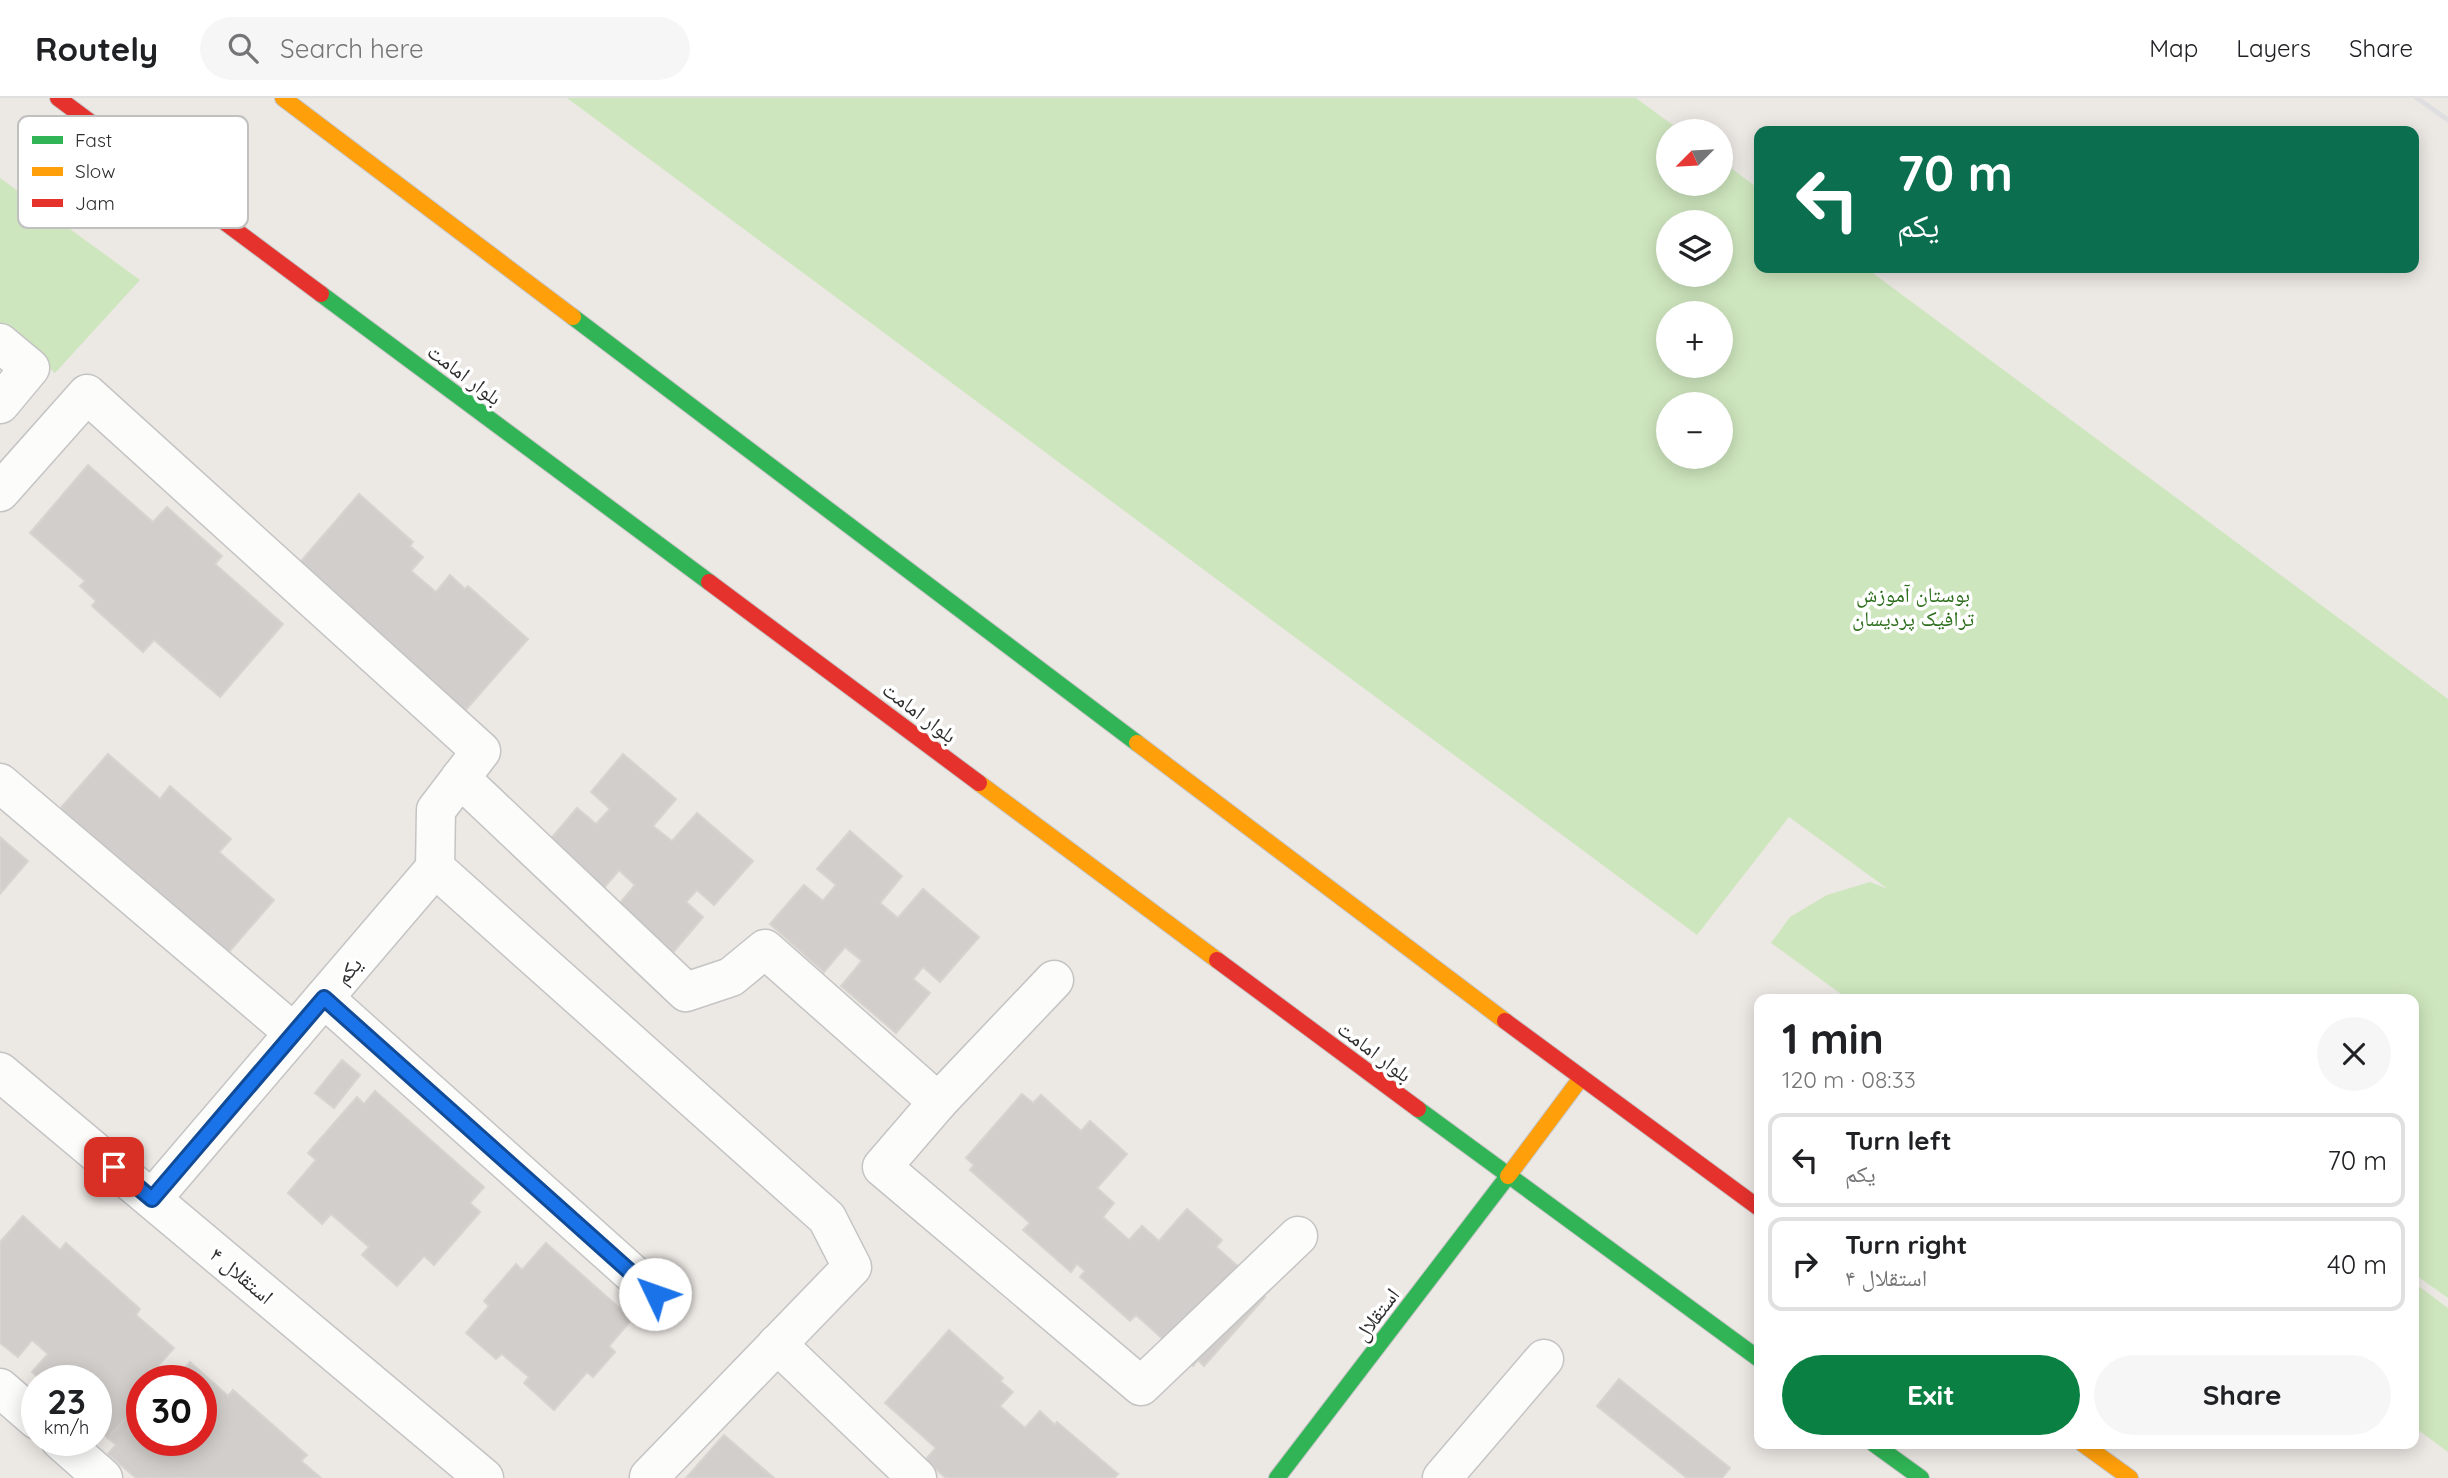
<!DOCTYPE html>
<html lang="en">
<head>
<meta charset="utf-8">
<style>
  body { margin:0; font-family:Quicksand,"Noto Naskh Arabic",sans-serif; background:#f6f6f6; color:#202124; height:100vh; display:flex; flex-direction:column; font-size:26px; white-space:nowrap }
  * { box-sizing:border-box; margin:0 }
  p { font-size:23px; color:#757577 }
  .icon { flex:none; width:38px; height:38px; fill:none; stroke:currentColor; stroke-width:2; stroke-linecap:round; stroke-linejoin:round }
  .map { position:relative; flex:1; overflow:hidden }
  .details { position:absolute; left:1754px; top:896px; width:665px; height:455px; display:flex; flex-direction:column; background:#fff; border-radius:14px; box-shadow:0 4px 18px #0003 }
  .details>* { flex:none }
  .top-card { position:absolute; left:1754px; top:28px; width:665px; height:147px; border-radius:14px; box-shadow:0 4px 18px #0003; background:#0b6e4f; color:#fff; overflow:hidden }
  .needle { width:46px; rotate:246deg }
  .tools { position:absolute; left:1656px; top:21px; display:grid; gap:14px }
  .tools a { display:grid; place-items:center; width:77px; height:77px; border-radius:50%; background:#fff; box-shadow:0 4px 18px #0003; font-size:35px }
  .speed { position:absolute; left:21px; top:1267px; display:flex; gap:14px; font-size:35px; font-weight:700; text-align:center }
  .speed>* { display:grid; place-content:center; width:91px; height:91px; border-radius:50%; background:#fff; box-shadow:0 4px 18px #0003; line-height:1 }
  .speed small { font-size:18px; font-weight:400 }
  .speed .limit { border:10px solid #d22; background:#fff; color:#111 }
  .pin { position:absolute; display:grid; place-items:center; width:60px; height:60px; color:#fff; margin:-30px; border-radius:14px; box-shadow:0 4px 10px #0006 }
  .me { position:absolute; width:77px; margin:-38px; rotate:312deg; stroke-linejoin:round; filter:drop-shadow(0 0 5px #0008) }
  .turn { display:flex; align-items:center; gap:24px; height:147px; padding:0 28px; font-size:32px }
  .turn .icon { width:91px; height:91px; stroke-width:2.5 }
  .turn b { display:block; font-size:49px; line-height:60px }
  .round { display:grid; place-items:center; flex:none; width:74px; height:74px; border-radius:37px; background:#f6f6f6 }
  .summary { display:flex; align-items:center; justify-content:space-between; height:119px; padding:0 28px }
  h1 { font-size:42px; font-weight:700; line-height:52px }
  .button { display:flex; gap:14px; margin-top:auto; padding:14px 28px }
  .button a { flex:1; height:80px; border-radius:42px; background:#0b8043; color:#fff; font-size:28px; font-weight:700; line-height:80px; text-align:center }
  .button a+a { background:#f6f6f6; color:#202124 }
  ul { padding:0; list-style:none }
  li { display:flex; align-items:center; gap:21px; height:94px; margin:0 14px 10px; padding:0 14px; border:4px solid #e0e0e0; border-radius:14px }
  li div { flex:1 }
  li b { display:block; font-size:26px }
  li em { font-style:normal }
  header { display:flex; align-items:center; gap:42px; box-sizing:border-box; height:98px; padding:0 35px; background:#fff; border-bottom:2px solid #e0e0e0 }
  header strong { font-size:33px }
  nav { display:flex; gap:38px; margin-inline-start:auto; font-size:24px }
  .search { width:490px; height:63px; background:#f6f6f6; display:flex; align-items:center; gap:18px; box-sizing:border-box; padding:0 24px; border-radius:38px; color:#757577; font-size:26px }
  .map>svg:first-child { display:block }
</style>
</head>
<body>
<header>
<strong>Routely</strong>
<div class="search"><svg class="icon" aria-label="search" viewBox="0 0 24 24"><circle cx="10" cy="10" r="6"/><path d="M15 15l6 6"/></svg>Search here</div>
<nav><a>Map</a><a>Layers</a><a>Share</a></nav>
</header>
<div class="map">
<svg width="2448" height="1380" viewBox="0 0 2448 1380">
  <rect width="100%" height="100%" fill="#ece8e4"/>
  <g fill="#cee6be" fill-rule="evenodd">
    <path d="M567 0H1636L1681 33H1668V86H1720V62L1759 91V170H1866L2448 601V1200L2413 1175V901H1848L1771 845 1790 819 1827 797 1870 784 1888 791 1789 719 1697 837ZM1668 124H1720V177H1668ZM1668 215H1720V268H1668ZM1668 306H1720V359H1668Z"/>
    <polygon points="0,80 140,182 55,275 0,225"/>
    <polygon points="2413,1184 2448,1210 2448,1354 2413,1328"/>
  </g>
  <g fill="#d1cecb" stroke="#d7d4d0" stroke-width="2">
    <polygon points="88,367 153,424 167,409 222,458 215,466 283,526 220,599 154,542 143,554 92,508 96,503 80,488 85,483 30,435"/>
    <polygon points="359,396 413,444 410,448 423,459 411,473 436,494 450,477 465,491 468,488 528,541 463,615 296,469"/>
    <polygon points="108,656 160,701 170,688 231,741 219,754 274,802 209,877 44,729"/>
    <polygon points="623,656 676,701 653,728 672,743 697,715 753,763 714,807 697,792 686,804 703,819 670,858 615,811 635,787 619,772 598,797 543,750 577,710 596,726 610,711 591,694"/>
    <polygon points="850,733 902,778 880,805 898,820 923,791 979,839 940,884 923,869 913,881 930,895 896,935 841,888 862,863 845,849 824,874 770,826 804,787 823,803 836,787 817,771"/>
    <polygon points="0,739 28,763 0,796"/>
    <polygon points="342,962 360,977 334,1010 315,995"/>
    <polygon points="375,993 484,1089 470,1105 480,1114 434,1167 424,1158 397,1188 362,1157 369,1149 331,1116 322,1126 288,1095 316,1062 308,1055 357,999 364,1006"/>
    <polygon points="1022,996 1033,1005 1041,997 1081,1033 1090,1023 1127,1056 1097,1090 1114,1105 1103,1119 1129,1142 1142,1128 1159,1143 1187,1111 1222,1142 1216,1149 1259,1187 1255,1191 1265,1199 1204,1268 1198,1262 1193,1268 1136,1217 1130,1223 1080,1179 1085,1173 1077,1166 1071,1174 1023,1132 1030,1125 970,1072 974,1067 966,1060"/>
    <polygon points="23,1118 60,1152 66,1145 140,1211 136,1217 174,1250 158,1268 165,1275 159,1283 142,1283 142,1302 108,1340 101,1334 96,1339 96,1283 42,1283 32,1274 48,1256 32,1242 18,1259 0,1245 0,1144"/>
    <polygon points="546,1145 632,1221 609,1248 615,1254 593,1279 587,1274 554,1312 524,1285 529,1279 502,1256 496,1261 466,1235 489,1208 484,1203 516,1166 522,1172"/>
    <polygon points="949,1232 1003,1280 1000,1283 1013,1294 1000,1308 1025,1330 1040,1313 1055,1327 1057,1324 1118,1376 1114,1380 946,1380 925,1362 936,1350 885,1305"/>
    <polygon points="190,1264 228,1298 233,1292 307,1357 301,1363 321,1380 136,1380 108,1356 116,1347 108,1340 142,1302 142,1342 201,1342 201,1283 159,1283 165,1275 174,1282"/>
    <polygon points="1619,1281 1730,1370 1722,1380 1687,1380 1597,1308"/>
    <polygon points="724,1337 774,1380 686,1380"/>
  </g>
  <g fill="none" stroke-linecap="round" stroke-linejoin="round">
    <g stroke="#c5c4c5" stroke-width="41">
      <g id="street">
        <polyline points="0,245 30,270 0,306"/>
        <polyline points="0,394 87,296 481,653 436,712 435,770 827,1120 852,1169 649,1379"/>
        <polyline points="460,680 686,894 731,879 765,851 938,1004 882,1069 1141,1288 1298,1138"/>
        <polyline points="0,685 294,935"/>
        <polyline points="324,900 655,1196"/>
        <polyline points="0,974 484,1380"/>
        <polyline points="938,1004 1054,882"/>
        <polyline points="152,1101 435,770"/>
        <polyline points="777,1246 917,1380"/>
        <polyline points="0,1290 37,1322"/>
        <polyline points="60,1342 103,1380"/>
        <polyline points="1442,1380 1544,1261"/>
      </g>
    </g>
    <g stroke="#c5c4c5" stroke-width="18">
      <g id="fast">
        <polyline points="321,196 709,484"/>
        <polyline points="573,219 1137,645"/>
        <polyline points="1418,1011 1759,1261"/>
        <polyline points="1874,1346 1921,1380"/>
        <polyline points="1277,1380 1508,1078"/>
      </g>
    </g>
    <g stroke="#c5c4c5" stroke-width="18">
      <g id="slow">
        <polyline points="283,0 573,219"/>
        <polyline points="1137,645 1505,923"/>
        <polyline points="979,685 1217,862"/>
        <polyline points="1508,1078 1581,980"/>
        <polyline points="2083,1346 2130,1380"/>
      </g>
    </g>
    <g stroke="#c5c4c5" stroke-width="18">
      <g id="jam">
        <polyline points="58,0 321,196"/>
        <polyline points="709,484 979,685"/>
        <polyline points="1217,862 1418,1011"/>
        <polyline points="1505,923 1759,1110"/>
      </g>
    </g>
    <use href="#street" stroke="#fcfcfb" stroke-width="38"/>
    <use href="#fast" stroke="#30b455" stroke-width="16"/>
    <use href="#slow" stroke="#ff9f0a" stroke-width="16"/>
    <use href="#jam" stroke="#e5322d" stroke-width="16"/>
    <polyline stroke="#dfdfe1" stroke-width="5" points="2417,0 2448,22"/>
  </g>
  <g fill="none" stroke-linecap="round" stroke-linejoin="round">
    <g stroke="#114b97" stroke-width="18">
      <polyline id="route" points="114,1069 152,1101 324,900 655,1196"/>
    </g>
    <use href="#route" stroke="#1a73e8" stroke-width="12"/>
  </g>
  <g text-anchor="middle" dominant-baseline="central" stroke-width="7" stroke-linejoin="round" paint-order="stroke">
    <g font-size="21" fill="#2e2e2e" stroke="#fff">
      <text transform="translate(465 276) rotate(37)">بلوار امامت</text>
      <text transform="translate(920 614) rotate(37)">بلوار امامت</text>
      <text transform="translate(348 872) rotate(-49)">یکم</text>
      <text transform="translate(1375 953) rotate(37)">بلوار امامت</text>
      <text transform="translate(242 1177) rotate(40)">استقلال ۴</text>
      <text transform="translate(1376 1216) rotate(-53)">استقلال</text>
    </g>
    <g font-size="21" fill="#2c6e1b" stroke="#fff">
      <text x="1913" y="496">بوستان آموزش<tspan x="1913" dy="24">ترافیک پردیسان</tspan></text>
    </g>
  </g>
  <rect x="18" y="18" width="230" height="112" rx="10" fill="#fff" stroke="#c0c0c0" stroke-width="2"/>
  <rect x="32" y="38" width="31" height="8" fill="#30b455"/>
  <rect x="32" y="69" width="31" height="9" fill="#ff9f0a"/>
  <rect x="32" y="101" width="31" height="8" fill="#e5322d"/>
  <g font-size="19" fill="#2e2e2e">
    <text x="75" y="49">Fast</text>
    <text x="75" y="80">Slow</text>
    <text x="75" y="112">Jam</text>
  </g>
</svg>
<div class="tools">
<a><svg class="needle" viewBox="-14 -14 28 28"><path d="M0-13l5 13h-10z" fill="#e53935"/><path d="M0 13l5-13h-10z" fill="#757577"/></svg></a>
<a><svg class="icon" aria-label="layers" viewBox="0 0 24 24"><path d="M12 4l9 5-9 5-9-5zM3 14l9 5 9-5"/></svg></a>
<a>+</a>
<a>−</a>
</div>
<div class="speed"><div>23<small>km/h</small></div><div class="limit">30</div></div>
<div class="pin" style="left:114px;top:1069px;background:#d93025"><svg class="icon" aria-label="arrive" viewBox="0 0 24 24"><path d="M6 21V4h12l-3 4 3 4H6"/></svg></div>
<svg class="me" style="left:655px;top:1196px" viewBox="-20 -20 40 40"><circle r="19" fill="#fff"/><path d="M0-13L10 11 0 6-10 11z" fill="#1a73e8"/></svg>
<div class="top-card">
<div class="turn"><svg class="icon" aria-label="left" viewBox="0 0 24 24"><path d="M17 20v-9H6M10 6l-5 5 5 5"/></svg><div><b>70 m</b>یکم</div></div>
</div>
<section class="details">
<div class="summary"><div><h1>1 min</h1><p>120 m · 08:33</p></div><a class="round"><svg class="icon" aria-label="close" viewBox="0 0 24 24"><path d="M6 6l12 12M18 6L6 18"/></svg></a></div>
<ul>
<li><svg class="icon" aria-label="left" viewBox="0 0 24 24"><path d="M17 20v-9H6M10 6l-5 5 5 5"/></svg><div><b>Turn left</b><p>یکم</p></div><em>70 m</em></li>
<li><svg class="icon" aria-label="right" viewBox="0 0 24 24"><path d="M7 20v-9h11M14 6l5 5-5 5"/></svg><div><b>Turn right</b><p>استقلال ۴</p></div><em>40 m</em></li>
</ul>
<div class="button"><a>Exit</a><a>Share</a></div>
</section>
</div>
</body>
</html>
